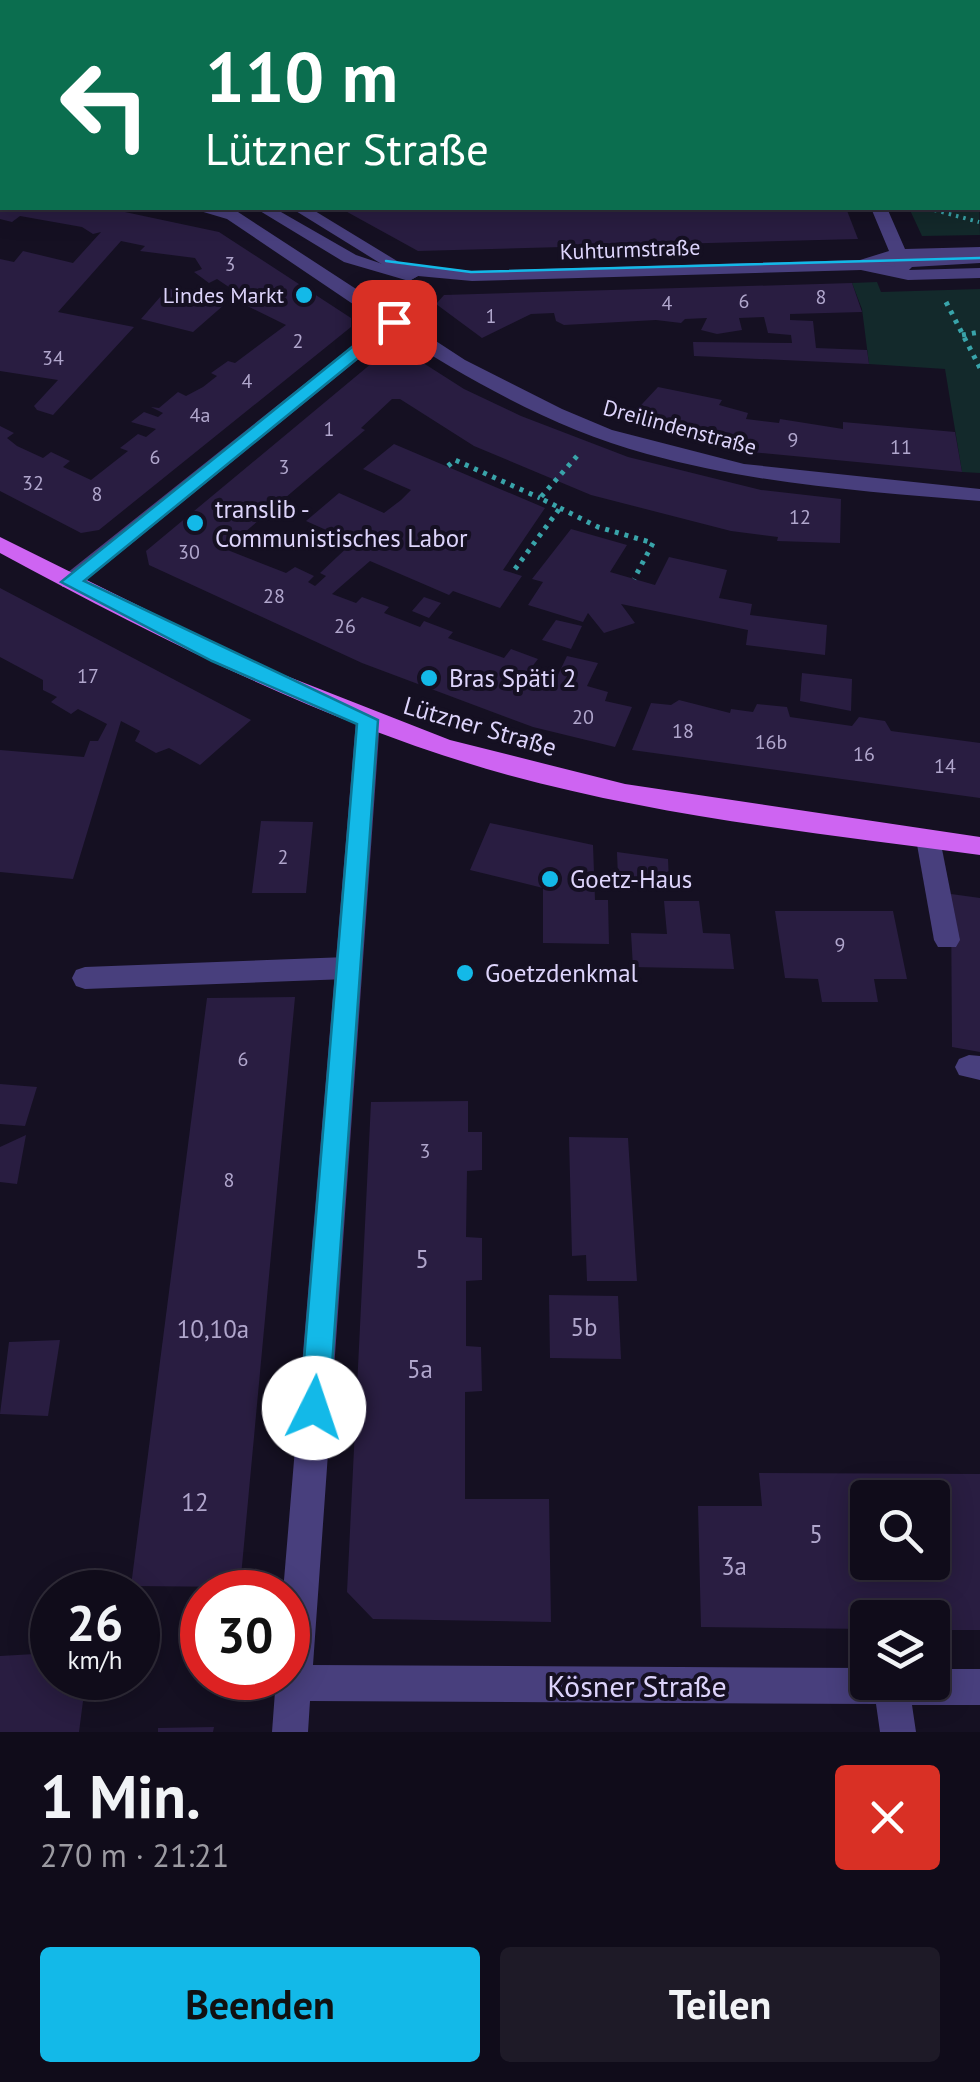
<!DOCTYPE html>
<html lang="de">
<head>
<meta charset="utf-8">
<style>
  body { margin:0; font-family:"PT Sans",sans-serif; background:#1e1a27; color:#f1f3f6; height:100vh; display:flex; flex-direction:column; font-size:38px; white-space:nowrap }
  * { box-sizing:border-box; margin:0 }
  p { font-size:32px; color:#9c9ba2 }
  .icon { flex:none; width:55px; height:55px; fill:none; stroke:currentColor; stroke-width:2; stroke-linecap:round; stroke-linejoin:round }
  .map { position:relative; height:1732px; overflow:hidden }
  .sheet { display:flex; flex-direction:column; background:#100c1a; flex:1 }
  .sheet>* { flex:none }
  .guide { position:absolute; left:0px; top:0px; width:980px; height:210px; box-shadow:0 5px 25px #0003,0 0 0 2px #302c39; background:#0b6e4f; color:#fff; overflow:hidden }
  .controls { position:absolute; left:850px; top:1480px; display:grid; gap:20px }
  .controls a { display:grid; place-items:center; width:100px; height:100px; border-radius:10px; background:#100c1a; box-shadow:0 5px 25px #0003,0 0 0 2px #302c39; font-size:50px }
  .speed { position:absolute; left:30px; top:1570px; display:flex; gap:20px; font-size:50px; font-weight:700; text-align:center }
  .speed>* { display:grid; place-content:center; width:130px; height:130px; border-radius:50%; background:#100c1a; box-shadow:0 5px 25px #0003,0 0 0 2px #302c39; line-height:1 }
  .speed small { font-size:25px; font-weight:400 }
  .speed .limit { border:15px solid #d22; background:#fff; color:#111 }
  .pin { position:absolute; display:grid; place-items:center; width:85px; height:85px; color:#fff; margin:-42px; border-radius:20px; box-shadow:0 5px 15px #0006 }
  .me { position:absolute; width:110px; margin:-55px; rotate:4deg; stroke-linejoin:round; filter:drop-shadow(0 0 8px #0008) }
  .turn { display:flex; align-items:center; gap:35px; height:210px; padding:0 40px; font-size:45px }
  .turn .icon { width:130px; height:130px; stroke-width:2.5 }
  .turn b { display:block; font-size:70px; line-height:85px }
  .round { display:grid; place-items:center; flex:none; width:105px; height:105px; border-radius:10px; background:#1e1a27 }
  .headline { display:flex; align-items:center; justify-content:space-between; height:170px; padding:0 40px }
  h1 { font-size:60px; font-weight:600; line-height:75px }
  .button { display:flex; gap:20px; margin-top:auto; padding:20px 40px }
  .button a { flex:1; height:115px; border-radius:10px; background:#13b9e8; color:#111; font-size:40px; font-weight:600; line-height:115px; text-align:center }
  .button a+a { background:#1e1a27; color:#f1f3f6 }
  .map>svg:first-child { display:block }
</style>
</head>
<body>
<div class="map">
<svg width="980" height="1732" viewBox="0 0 980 1732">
  <rect width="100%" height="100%" fill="#151022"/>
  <g fill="#13292b">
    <polygon points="978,151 980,235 922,236 909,208 978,208"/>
    <polygon points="877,282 881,292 980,289 980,473 962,472 945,369 869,364 862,309 852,283"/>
  </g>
  <g fill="#291d41" fill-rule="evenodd">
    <polygon points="0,208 106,208 219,232 351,318 351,327 99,530 81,533 0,491 0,426 14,433 7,438 17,446 43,458 51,452 70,461 63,467 91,480 128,451 120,448 138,434 146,437 156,429 131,422 144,412 158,417 163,413 151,407 159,408 178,392 186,396 203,387 217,376 211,373 228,361 235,363 286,325 241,303 248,300 217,279 209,283 194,272 202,269 195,258 140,251 145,246 121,241 58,312 134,327 53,415 37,410 34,406 58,380 0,371 0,259 14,262 23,251 73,263 101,232 93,234 82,227 20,216 12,222 0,219"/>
    <polygon points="340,208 846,208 858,239 418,251"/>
    <polygon points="852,283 862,312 790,314 790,320 813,321 816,348 867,350 869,364 694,356 693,342 792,343 791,335 768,333 764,317 739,318 742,330 717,334 701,330 707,318 685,319 681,323 656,320 564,325 556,321 554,313 531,314 482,338 436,304 444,295"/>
    <polygon points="168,288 182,292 225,304 193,332 141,319"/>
    <polygon points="406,352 464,389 521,416 628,457 761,490 841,499 840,543 777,541 778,537 731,531 591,495 474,446 400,399 392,399 361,428 365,430 225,549 286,573 295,567 314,576 308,582 315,586 326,576 320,573 353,542 306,521 339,493 384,513 401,500 411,490 363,469 394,444 545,508 503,570 522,576 500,608 453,591 449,595 370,561 332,594 356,603 362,597 389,607 384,613 420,627 424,621 453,632 448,638 504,658 511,649 538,659 531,668 557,677 567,656 598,663 587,686 608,692 605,701 632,707 615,747 533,727 362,663 149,565 146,551 384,353"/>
    <polygon points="658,387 722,400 719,405 748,413 746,419 779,423 780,419 843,429 843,422 955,432 962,472 740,451 629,418"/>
    <polygon points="571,529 627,545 610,572 655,585 669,557 727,570 719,598 752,604 750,615 827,625 825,655 746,645 748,630 621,604 635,623 604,633 588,613 583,622 528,605 543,582 532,579"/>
    <polygon points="0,588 251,720 200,765 169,748 156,753 135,741 140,731 121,721 73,879 0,872 0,750 84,757 90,741 98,741 107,724 78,709 71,714 51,702 57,697 43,690 43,680 0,657"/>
    <polygon points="424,597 441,603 429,618 412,611"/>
    <polygon points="556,620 582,626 571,649 542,640"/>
    <polygon points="802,673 852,679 851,711 800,701"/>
    <polygon points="679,700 730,713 731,709 753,712 757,704 787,707 790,717 852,726 859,717 885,721 891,731 980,743 980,798 632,750 651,703 671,705"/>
    <polygon points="261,821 313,822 306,893 252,893"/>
    <polygon points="490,823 593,845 595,900 608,900 609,944 543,943 543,888 470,870"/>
    <polygon points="617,852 668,859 669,883 618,878"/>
    <polygon points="951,894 980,898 980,1052 952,1047"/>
    <polygon points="664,901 699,901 703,933 730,934 734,969 633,967 631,933 667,934"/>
    <polygon points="775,911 893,911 907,979 874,979 878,1002 822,1002 818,979 785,978"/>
    <polygon points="295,997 240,1587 131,1586 207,998"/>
    <polygon points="0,1084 37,1087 25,1126 0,1124"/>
    <polygon points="468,1101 468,1132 482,1132 482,1170 467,1171 466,1237 482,1238 482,1280 466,1281 466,1346 481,1347 482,1391 465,1392 465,1499 549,1499 551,1622 373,1619 347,1592 371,1102"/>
    <polygon points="26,1135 17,1184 0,1182 0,1147"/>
    <polygon points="569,1137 628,1138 637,1281 587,1281 586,1255 572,1256"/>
    <polygon points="549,1295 618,1296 621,1359 550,1358"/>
    <polygon points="60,1340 48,1416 0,1414 9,1342"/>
    <path d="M759 1473 980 1474V1630H932V1618H868V1629L701 1627 698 1506H762ZM868 1498H932V1562H868Z"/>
    <polygon points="52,1653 52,1678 86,1678 79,1732 0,1732 0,1656"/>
    <polygon points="214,1727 213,1732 158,1732 158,1728"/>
  </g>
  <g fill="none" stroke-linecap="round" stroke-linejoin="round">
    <polyline stroke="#39a4aa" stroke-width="4" stroke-dasharray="2.5 5" stroke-linecap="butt" points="927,208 979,222"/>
    <g stroke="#39a4aa" stroke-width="5" stroke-dasharray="4 6" stroke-linecap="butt">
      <polyline points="946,302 980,368"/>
      <polyline points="962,335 980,332"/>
      <polyline points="448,466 455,460 540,498"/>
      <polyline points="560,508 598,527 653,543 634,579"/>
      <polyline points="515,569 560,508 540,498 578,455"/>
    </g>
    <g fill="#483f7d" fill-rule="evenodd">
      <rect x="0" y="17" width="2" height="10"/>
      <polygon points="255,208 274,208 356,255 418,276 409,281 344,262"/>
      <polygon points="980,253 980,263 861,270 852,265 861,260"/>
      <polygon points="928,830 940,839 960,940 956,947 938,947 934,940 916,839"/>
      <polygon points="347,957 356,960 360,968 356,976 347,979 85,989 76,986 72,978 76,970 85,967"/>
      <polygon points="969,1055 980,1056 980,1080 959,1075 955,1067 959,1059"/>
    </g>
    <g fill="#483f7d" fill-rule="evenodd">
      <polygon points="11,0 26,0 28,2 13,2"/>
      <polygon points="450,0 464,0 465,2 452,2"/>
      <polygon points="752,0 766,0 767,2 754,2"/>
      <polygon points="0,159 2,160 2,170 0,169"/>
      <path d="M190 208 238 212 465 360 562 409 612 430 744 464 980 489V501C868 492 756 484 647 454 556 429 472 382 393 331L78 587H62V577L381 323 227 219Z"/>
      <path d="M291 208H310L402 264 472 271 860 260 889 251 871 208H887L905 249 980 247V257L909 259 913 266 909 270 980 268V278L908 280 861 270 472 281 418 276 409 281ZM893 261 896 267 881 264Z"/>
      <polygon points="368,712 380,720 313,1665 868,1668 868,1682 932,1682 932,1669 980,1669 980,1705 912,1705 916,1732 880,1732 876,1704 310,1701 308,1732 272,1732 276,1678 288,1678 288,1592 283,1592 356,720"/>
    </g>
    <path fill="#ce64f2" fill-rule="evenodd" d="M0 537 256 664 450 740 625 784 980 837V855C822 834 662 817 508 775 329 725 163 641 0 553Z"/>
    <polyline stroke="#13b9e8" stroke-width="2.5" points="386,261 471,272 980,258"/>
  </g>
  <polygon fill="#13b9e8" stroke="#0c7897" stroke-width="2.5" points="388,318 402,322 84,581 378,720 329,1408 325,1418 314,1422 304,1418 300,1408 357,724 212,661 61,582"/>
  <g fill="#13b9e8" stroke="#151022" stroke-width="4">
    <circle cx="304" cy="295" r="10"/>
    <circle cx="195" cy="523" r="10"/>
    <circle cx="429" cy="678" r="10"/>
    <circle cx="550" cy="879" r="10"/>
    <circle cx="465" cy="973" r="10"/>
  </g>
  <g text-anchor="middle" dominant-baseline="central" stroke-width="8" stroke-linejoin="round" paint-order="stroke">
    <g font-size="20" fill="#b0a6cc">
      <text x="230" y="264">3</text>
      <text x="821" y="297">8</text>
      <text x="744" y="301">6</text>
      <text x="667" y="303">4</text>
      <text x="491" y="316">1</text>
      <text x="298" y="341">2</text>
      <text x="53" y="358">34</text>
      <text x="247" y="381">4</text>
      <text x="200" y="415">4a</text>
      <text x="329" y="429">1</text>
      <text x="793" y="440">9</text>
      <text x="901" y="447">11</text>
      <text x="155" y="457">6</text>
      <text x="284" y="467">3</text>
      <text x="33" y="483">32</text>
      <text x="97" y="494">8</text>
      <text x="800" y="517">12</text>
      <text x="189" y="552">30</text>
      <text x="274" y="596">28</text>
      <text x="345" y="626">26</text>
      <text x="88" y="676">17</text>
      <text x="583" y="717">20</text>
      <text x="683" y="731">18</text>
      <text x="771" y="742">16b</text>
      <text x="864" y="754">16</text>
      <text x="945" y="766">14</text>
      <text x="283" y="857">2</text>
      <text x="840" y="945">9</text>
      <text x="243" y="1059">6</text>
      <text x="425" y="1151">3</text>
      <text x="229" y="1180">8</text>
    </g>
    <g font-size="22" fill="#ddd4fb" stroke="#151022">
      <text transform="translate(630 249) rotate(-2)">Kuhturmstraße</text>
      <text transform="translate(680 427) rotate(15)">Dreilindenstraße</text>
    </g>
    <g font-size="22" fill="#ddd4fb" stroke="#151022" text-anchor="end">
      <text x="284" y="295">Lindes Markt</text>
    </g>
    <g font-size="25" fill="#ddd4fb" stroke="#151022" text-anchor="start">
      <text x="215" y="509">translib -<tspan x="215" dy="29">Communistisches Labor</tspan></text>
      <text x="449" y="678">Bras Späti 2</text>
      <text x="570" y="879">Goetz-Haus</text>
      <text x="485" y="973">Goetzdenkmal</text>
    </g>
    <g font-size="25" fill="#ddd4fb" stroke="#151022">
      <text transform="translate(480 726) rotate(16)">Lützner Straße</text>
    </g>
    <g font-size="25" fill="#b0a6cc">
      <text x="422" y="1259">5</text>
      <text x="584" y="1327">5b</text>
      <text x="213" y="1329">10,10a</text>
      <text x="420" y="1369">5a</text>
      <text x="195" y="1502">12</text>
      <text x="816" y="1534">5</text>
      <text x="734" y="1566">3a</text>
    </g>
    <g font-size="30" fill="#ddd4fb" stroke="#151022">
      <text x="637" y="1685">Kösner Straße</text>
    </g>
  </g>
</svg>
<div class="controls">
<a><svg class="icon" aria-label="search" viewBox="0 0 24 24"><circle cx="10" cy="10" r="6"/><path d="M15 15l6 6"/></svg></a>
<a><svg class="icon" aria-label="layers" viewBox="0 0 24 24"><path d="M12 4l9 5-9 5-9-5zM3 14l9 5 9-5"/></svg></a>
</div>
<div class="speed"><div>26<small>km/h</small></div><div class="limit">30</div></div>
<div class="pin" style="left:394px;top:322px;background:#d93025"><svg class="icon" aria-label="arrive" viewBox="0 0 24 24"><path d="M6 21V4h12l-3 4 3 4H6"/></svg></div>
<svg class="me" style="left:314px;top:1408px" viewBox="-20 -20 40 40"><circle r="19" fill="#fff"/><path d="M0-13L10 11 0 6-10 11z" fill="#13b9e8"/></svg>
<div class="guide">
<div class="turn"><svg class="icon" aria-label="left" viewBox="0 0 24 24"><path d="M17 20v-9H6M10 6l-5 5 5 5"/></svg><div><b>110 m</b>Lützner Straße</div></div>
</div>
</div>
<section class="sheet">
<div class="headline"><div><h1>1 Min.</h1><p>270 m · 21:21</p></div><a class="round" style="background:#d93025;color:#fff"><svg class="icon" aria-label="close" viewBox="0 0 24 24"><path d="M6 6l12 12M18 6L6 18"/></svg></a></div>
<div class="button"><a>Beenden</a><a>Teilen</a></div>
</section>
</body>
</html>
